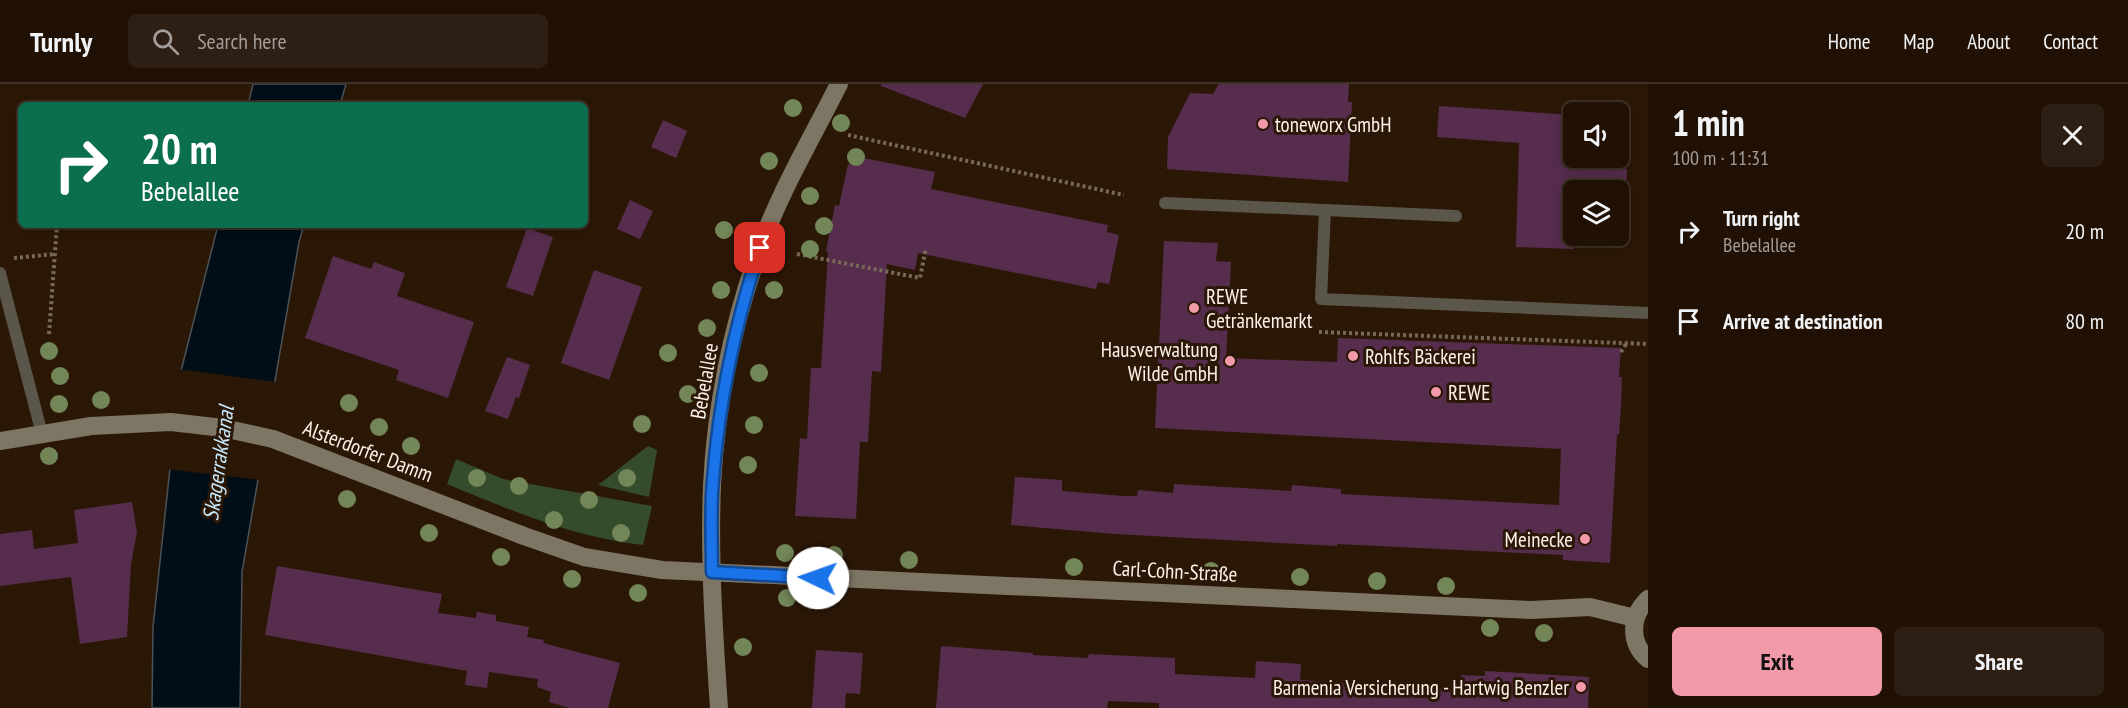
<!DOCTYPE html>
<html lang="en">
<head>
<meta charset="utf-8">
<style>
  body { margin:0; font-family:"PT Sans Narrow",sans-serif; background:#2d1f13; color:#f1f3f6; height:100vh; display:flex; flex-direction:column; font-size:22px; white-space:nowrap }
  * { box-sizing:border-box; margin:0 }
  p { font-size:20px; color:#a29d9a }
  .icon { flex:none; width:33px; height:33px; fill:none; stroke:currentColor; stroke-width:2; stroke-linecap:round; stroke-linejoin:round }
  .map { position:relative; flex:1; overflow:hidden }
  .side { display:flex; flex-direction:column; background:#201104; width:480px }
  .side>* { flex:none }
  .top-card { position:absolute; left:18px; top:18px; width:570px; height:126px; border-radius:9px; box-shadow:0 3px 15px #0003,0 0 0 2px #3d3126; background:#0b6e4f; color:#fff; overflow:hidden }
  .fabs { position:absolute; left:1563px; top:18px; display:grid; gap:12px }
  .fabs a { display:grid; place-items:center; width:66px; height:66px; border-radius:9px; background:#201104; box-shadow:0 3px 15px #0003,0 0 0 2px #3d3126; font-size:30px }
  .pin { position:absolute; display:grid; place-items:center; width:51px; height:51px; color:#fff; margin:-26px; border-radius:12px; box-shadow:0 3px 9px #0006 }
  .me { position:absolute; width:66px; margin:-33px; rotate:273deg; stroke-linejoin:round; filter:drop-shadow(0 0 4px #0008) }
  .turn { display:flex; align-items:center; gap:21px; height:126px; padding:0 24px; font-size:27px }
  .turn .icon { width:78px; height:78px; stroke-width:2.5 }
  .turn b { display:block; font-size:42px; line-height:51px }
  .round { display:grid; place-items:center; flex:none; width:63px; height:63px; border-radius:9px; background:#2d1f13 }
  .overview { display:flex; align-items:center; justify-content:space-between; height:102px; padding:0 24px }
  h1 { font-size:36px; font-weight:800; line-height:45px }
  .cta { display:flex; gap:12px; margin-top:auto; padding:12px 24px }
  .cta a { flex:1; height:69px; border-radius:9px; background:#f39aa9; color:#111; font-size:24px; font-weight:800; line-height:69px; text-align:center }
  .cta a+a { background:#2d1f13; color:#f1f3f6 }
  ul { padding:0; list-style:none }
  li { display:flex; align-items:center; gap:18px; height:90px; padding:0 24px }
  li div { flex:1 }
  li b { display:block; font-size:22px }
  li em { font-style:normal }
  header { display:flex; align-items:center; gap:36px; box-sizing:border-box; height:84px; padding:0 30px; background:#201104; border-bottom:2px solid #3d3126 }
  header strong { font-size:28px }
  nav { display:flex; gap:33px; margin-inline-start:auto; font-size:21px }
  .search { width:420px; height:54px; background:#2d1f13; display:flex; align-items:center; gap:15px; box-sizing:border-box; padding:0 21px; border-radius:9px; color:#a29d9a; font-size:22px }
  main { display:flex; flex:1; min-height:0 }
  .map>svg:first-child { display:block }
</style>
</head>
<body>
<header>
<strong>Turnly</strong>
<div class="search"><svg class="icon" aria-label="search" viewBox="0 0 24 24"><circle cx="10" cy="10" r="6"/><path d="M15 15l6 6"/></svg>Search here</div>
<nav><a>Home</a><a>Map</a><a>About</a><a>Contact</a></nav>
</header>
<main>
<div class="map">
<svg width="1648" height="624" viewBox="0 0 1648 624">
  <rect width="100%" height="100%" fill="#2b1706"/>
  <g fill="#344b2c">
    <polygon points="648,362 657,366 649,413 598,401"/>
    <path d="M456 375 503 395 652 422 643 461C574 454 510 426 447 400Z"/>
  </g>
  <g fill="#010d17" stroke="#4d5256" stroke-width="1.5">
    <polygon points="253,0 346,0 340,21 248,21"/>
    <polygon points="218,141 304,141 299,158 242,488 240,624 152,624 153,543 180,291"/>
  </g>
  <polygon fill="#2b1706" points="178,285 276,298 260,396 166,385"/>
  <g fill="#572d4e">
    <polygon points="881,0 983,0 965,34 881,2"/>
    <polygon points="1219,0 1349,0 1348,18 1352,18 1348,98 1167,85 1168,53 1190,9 1213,10"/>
    <polygon points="1439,22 1574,31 1574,83 1627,85 1626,106 1574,106 1574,165 1516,163 1519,59 1437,53"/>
    <polygon points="663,36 687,47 676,74 651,63"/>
    <polygon points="858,73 935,88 931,105 1108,141 1107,148 1119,151 1109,200 1098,198 1096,205 918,169 915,186 887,180 881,288 872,287 868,358 860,358 856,435 795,432 800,354 807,355 811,284 821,284 828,168 826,167 835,121 839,122 848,80 856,82"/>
    <polygon points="630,116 653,127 640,155 617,145"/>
    <polygon points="527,144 553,153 533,212 506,203"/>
    <polygon points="1164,157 1218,159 1216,177 1231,178 1226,274 1337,278 1338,254 1621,264 1619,293 1622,293 1621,322 1619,350 1617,350 1610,479 1563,476 1563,471 1337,460 1337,462 1115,450 1011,441 1015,393 1062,396 1062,407 1123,412 1137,412 1138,406 1173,409 1174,400 1291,407 1292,401 1341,405 1341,410 1559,421 1561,365 1155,344"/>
    <polygon points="333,172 371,185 374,178 405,189 397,212 474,238 448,314 396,296 399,286 305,254"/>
    <polygon points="594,186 642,203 609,296 561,279"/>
    <polygon points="507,273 530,281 519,314 516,313 508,335 485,327"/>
    <polygon points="132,418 137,448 131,480 127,553 80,560 71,493 0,502 0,450 32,446 34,465 78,459 74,426"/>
    <polygon points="277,482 442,510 438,529 476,534 477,528 496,531 496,537 529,543 527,553 544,556 543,559 620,579 608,624 570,624 549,618 551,608 537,603 538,595 489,588 487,604 465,601 467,587 265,551"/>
    <polygon points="941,562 1033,569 1033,571 1088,574 1089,570 1175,574 1175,590 1255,594 1256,577 1301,580 1300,596 1460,605 1461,591 1485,592 1485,587 1589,593 1588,624 1159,624 1159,619 1108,617 1107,624 936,624"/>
    <polygon points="816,566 863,569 860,610 846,609 845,624 812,624"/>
  </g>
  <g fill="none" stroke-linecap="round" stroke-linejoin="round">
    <g stroke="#78685a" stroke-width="4" stroke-dasharray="3 3" stroke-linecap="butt">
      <polyline points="848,51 1124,111"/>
      <polyline points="797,170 920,194 926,164"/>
      <polyline points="14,174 55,170"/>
      <polyline points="1319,248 1648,260"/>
      <polyline points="49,250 57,141"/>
      <polyline points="1621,268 1626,260"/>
    </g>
    <g stroke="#5b564a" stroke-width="12">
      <polyline points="1165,119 1325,126 1321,215 1648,229"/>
      <polyline points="1325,126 1456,132"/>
      <polyline points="0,189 42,350"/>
    </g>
    <g stroke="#7e7664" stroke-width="18">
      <polyline points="0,357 91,342 171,338 223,344 273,355 524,452 584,473 662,486 1531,526 1590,523 1635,534"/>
      <path d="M1648 515C1630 532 1629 559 1648 575"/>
      <path d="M719 624C714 550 709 475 712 401 716 321 733 239 760 164 780 107 812 54 839 0"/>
    </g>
  </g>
  <g fill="#728658">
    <circle cx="793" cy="24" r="9"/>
    <circle cx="841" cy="39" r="9"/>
    <circle cx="856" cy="73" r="9"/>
    <circle cx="769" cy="77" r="9"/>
    <circle cx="810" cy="112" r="9"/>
    <circle cx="824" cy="142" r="9"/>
    <circle cx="724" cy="146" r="9"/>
    <circle cx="810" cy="165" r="9"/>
    <circle cx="721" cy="206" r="9"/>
    <circle cx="774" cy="206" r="9"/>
    <circle cx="707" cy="244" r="9"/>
    <circle cx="49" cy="267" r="9"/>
    <circle cx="668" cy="269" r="9"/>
    <circle cx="759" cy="289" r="9"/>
    <circle cx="60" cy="292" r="9"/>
    <circle cx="688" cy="310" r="9"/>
    <circle cx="101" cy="316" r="9"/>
    <circle cx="349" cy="319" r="9"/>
    <circle cx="59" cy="320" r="9"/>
    <circle cx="642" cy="340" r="9"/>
    <circle cx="754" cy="341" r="9"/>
    <circle cx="379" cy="343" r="9"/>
    <circle cx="411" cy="362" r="9"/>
    <circle cx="49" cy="372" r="9"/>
    <circle cx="748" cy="381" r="9"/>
    <circle cx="477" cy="394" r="9"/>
    <circle cx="627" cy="394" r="9"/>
    <circle cx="519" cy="402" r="9"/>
    <circle cx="347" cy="415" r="9"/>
    <circle cx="589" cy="416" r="9"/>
    <circle cx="554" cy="436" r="9"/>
    <circle cx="429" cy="449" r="9"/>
    <circle cx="621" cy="449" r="9"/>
    <circle cx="785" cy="469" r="9"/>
    <circle cx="834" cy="471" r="9"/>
    <circle cx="501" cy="473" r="9"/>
    <circle cx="909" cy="476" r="9"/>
    <circle cx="1074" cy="483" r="9"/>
    <circle cx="1211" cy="487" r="9"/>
    <circle cx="1300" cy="493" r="9"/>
    <circle cx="572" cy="495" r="9"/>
    <circle cx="1377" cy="497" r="9"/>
    <circle cx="1446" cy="502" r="9"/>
    <circle cx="638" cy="509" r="9"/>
    <circle cx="787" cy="514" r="9"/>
    <circle cx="1490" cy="544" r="9"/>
    <circle cx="1544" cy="549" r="9"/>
    <circle cx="743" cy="563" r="9"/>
  </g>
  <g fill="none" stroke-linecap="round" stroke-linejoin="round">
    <g stroke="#114b97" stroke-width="15">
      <path id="route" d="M760 164C735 240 719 317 713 396 710 427 712 457 712 488L818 494"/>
    </g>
    <use href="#route" stroke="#1a73e8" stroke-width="10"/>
  </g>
  <g fill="#f39aa9" stroke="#2b1706" stroke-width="2">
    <circle cx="1263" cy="40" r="6"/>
    <circle cx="1194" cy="224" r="6"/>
    <circle cx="1353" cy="272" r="6"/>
    <circle cx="1230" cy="277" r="6"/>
    <circle cx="1436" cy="308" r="6"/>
    <circle cx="1585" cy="455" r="6"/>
    <circle cx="1581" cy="603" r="6"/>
  </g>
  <g text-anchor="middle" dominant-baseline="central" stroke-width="6" stroke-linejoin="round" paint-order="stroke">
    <g font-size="21" fill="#fdf2e9" stroke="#2b1706" text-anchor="start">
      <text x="1275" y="40">toneworx GmbH</text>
      <text x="1206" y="212">REWE<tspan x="1206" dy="24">Getränkemarkt</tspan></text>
      <text x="1218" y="265" text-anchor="end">Hausverwaltung<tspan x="1218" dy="24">Wilde GmbH</tspan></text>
      <text x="1365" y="272">Rohlfs Bäckerei</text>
      <text x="1448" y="308">REWE</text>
      <text x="1573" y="455" text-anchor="end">Meinecke</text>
      <text x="1569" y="603" text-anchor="end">Barmenia Versicherung - Hartwig Benzler</text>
    </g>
    <g font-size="21" fill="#fdf2e9" stroke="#2b1706">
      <text transform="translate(704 297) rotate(-80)">Bebelallee</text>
      <text transform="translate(368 367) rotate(21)">Alsterdorfer Damm</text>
      <text transform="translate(1175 487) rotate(3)">Carl-Cohn-Straße</text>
    </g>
    <g font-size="22" font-style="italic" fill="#c8e8fc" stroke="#2b1706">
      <text transform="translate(218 379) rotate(-82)">Skagerrakkanal</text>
    </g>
  </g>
</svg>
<div class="fabs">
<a><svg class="icon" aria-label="sound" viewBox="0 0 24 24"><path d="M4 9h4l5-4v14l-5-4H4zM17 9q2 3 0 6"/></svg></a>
<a><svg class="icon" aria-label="layers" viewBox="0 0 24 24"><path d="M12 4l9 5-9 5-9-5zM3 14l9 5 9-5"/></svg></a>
</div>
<div class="pin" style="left:760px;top:164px;background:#d93025"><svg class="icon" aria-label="arrive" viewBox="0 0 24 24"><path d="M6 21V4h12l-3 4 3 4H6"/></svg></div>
<svg class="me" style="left:818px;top:494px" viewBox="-20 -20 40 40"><circle r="19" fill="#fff"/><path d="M0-13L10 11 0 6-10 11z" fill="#1a73e8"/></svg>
<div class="top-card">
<div class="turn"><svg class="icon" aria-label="right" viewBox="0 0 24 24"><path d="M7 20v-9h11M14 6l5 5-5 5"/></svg><div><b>20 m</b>Bebelallee</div></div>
</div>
</div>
<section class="side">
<div class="overview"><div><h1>1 min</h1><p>100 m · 11:31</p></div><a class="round"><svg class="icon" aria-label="close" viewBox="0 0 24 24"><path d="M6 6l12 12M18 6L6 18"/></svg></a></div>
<ul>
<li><svg class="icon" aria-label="right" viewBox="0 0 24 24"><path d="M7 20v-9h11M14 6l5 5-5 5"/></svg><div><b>Turn right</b><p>Bebelallee</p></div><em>20 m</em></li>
<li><svg class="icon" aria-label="arrive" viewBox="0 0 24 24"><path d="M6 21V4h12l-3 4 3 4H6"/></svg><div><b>Arrive at destination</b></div><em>80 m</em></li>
</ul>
<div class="cta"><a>Exit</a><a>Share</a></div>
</section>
</main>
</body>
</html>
